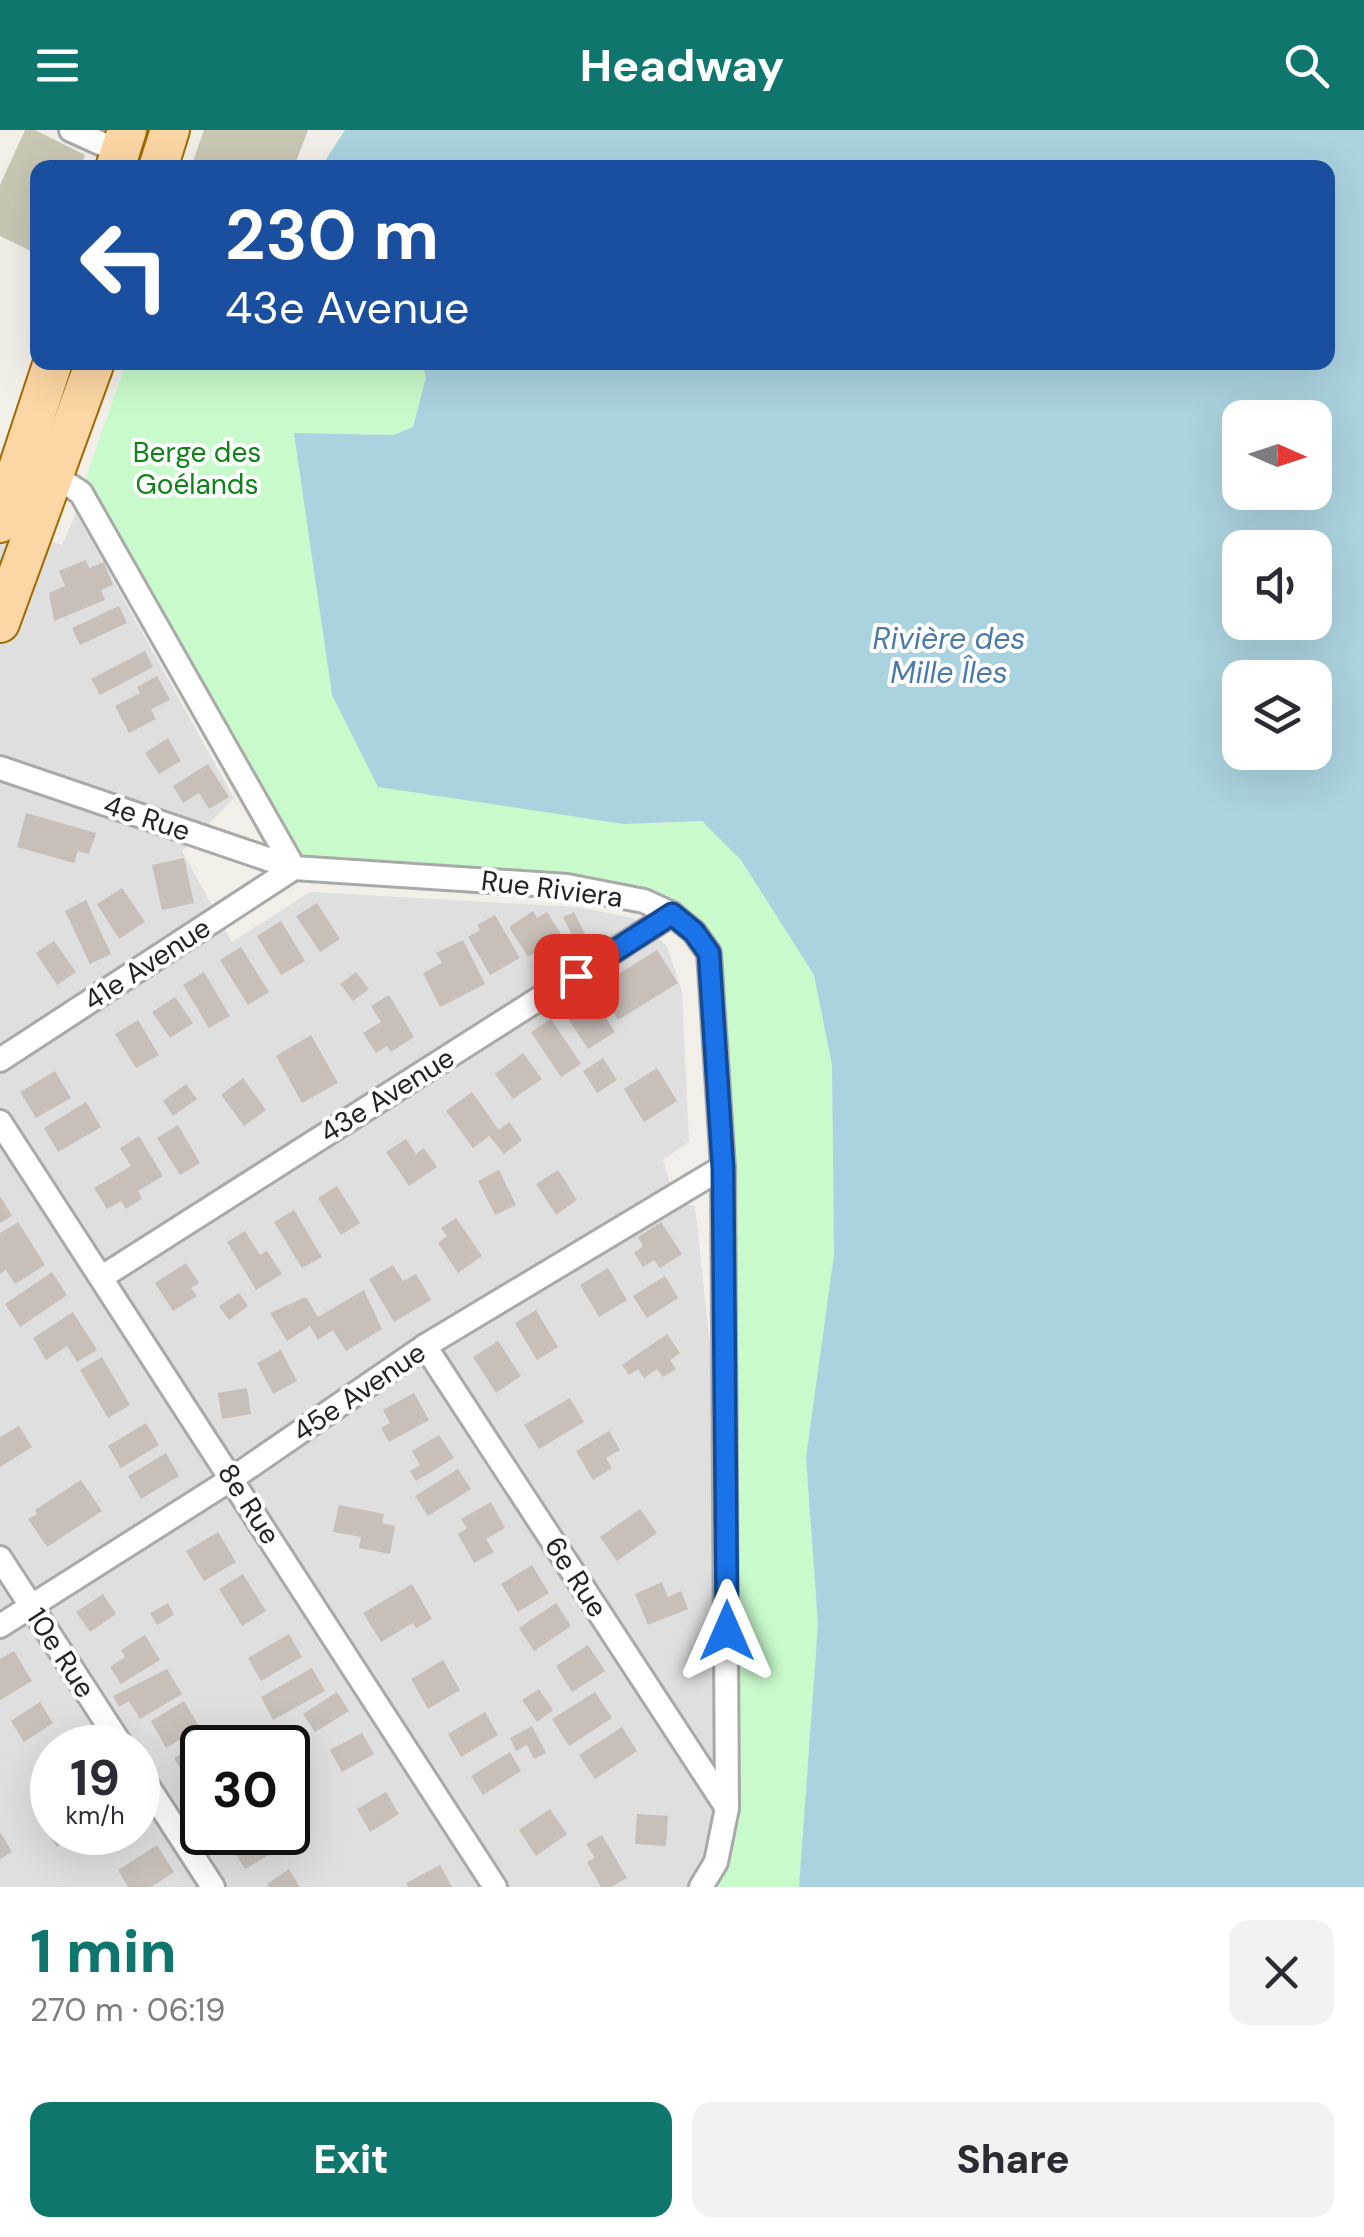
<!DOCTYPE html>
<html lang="en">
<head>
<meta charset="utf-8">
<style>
  body { margin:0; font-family:"DM Sans",sans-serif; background:#f2f2f3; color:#2b2b33; height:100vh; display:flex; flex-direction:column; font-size:38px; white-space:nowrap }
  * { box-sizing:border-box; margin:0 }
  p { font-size:32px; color:#7c7c81 }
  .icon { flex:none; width:55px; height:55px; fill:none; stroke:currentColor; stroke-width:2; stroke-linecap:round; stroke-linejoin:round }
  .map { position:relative; height:1757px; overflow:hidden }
  .sheet { display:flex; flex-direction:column; background:#fff; flex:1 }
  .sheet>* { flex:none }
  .hud { position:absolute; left:30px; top:30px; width:1305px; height:210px; border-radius:20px; box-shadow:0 10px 40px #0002; background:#1a4fa0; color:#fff; overflow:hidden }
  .needle { width:65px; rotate:93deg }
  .fabs { position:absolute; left:1222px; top:270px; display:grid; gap:20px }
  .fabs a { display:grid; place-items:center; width:110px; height:110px; border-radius:20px; background:#fff; box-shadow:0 10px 40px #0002; font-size:50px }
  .speed { position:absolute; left:30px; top:1595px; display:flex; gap:20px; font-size:50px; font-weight:700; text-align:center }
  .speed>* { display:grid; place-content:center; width:130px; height:130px; border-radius:50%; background:#fff; box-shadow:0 10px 40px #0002; line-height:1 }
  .speed small { font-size:25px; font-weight:400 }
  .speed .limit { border:5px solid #111; border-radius:15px; background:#fff; color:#111 }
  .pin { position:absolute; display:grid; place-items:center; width:85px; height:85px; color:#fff; margin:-42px; border-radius:20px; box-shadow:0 5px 15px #0006 }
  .me { position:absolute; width:110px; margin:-55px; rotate:0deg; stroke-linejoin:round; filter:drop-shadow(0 0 8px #0008) }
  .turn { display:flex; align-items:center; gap:35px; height:210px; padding:0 30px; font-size:45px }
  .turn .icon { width:130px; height:130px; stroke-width:2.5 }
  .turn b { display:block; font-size:70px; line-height:85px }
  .round { display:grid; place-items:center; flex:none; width:105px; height:105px; border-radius:20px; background:#f2f2f3 }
  .overview { display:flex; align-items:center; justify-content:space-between; height:170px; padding:0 30px }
  h1 { font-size:60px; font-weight:800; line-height:75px; color:#0f766e }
  .button { display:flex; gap:20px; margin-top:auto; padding:20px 30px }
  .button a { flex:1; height:115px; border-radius:20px; background:#0f766e; color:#fff; font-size:40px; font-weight:800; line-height:115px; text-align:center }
  .button a+a { background:#f2f2f3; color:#2b2b33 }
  header { display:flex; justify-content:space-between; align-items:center; height:130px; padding:0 30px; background:#0f766e; color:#fff; font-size:45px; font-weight:800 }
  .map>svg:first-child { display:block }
</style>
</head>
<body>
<header><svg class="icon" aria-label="menu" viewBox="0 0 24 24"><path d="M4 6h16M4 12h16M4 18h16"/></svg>Headway<svg class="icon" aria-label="search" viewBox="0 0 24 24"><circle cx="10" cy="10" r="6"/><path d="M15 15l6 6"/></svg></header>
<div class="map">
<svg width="1364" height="1757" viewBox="0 0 1364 1757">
  <rect width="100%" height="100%" fill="#f2efe9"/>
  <path fill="#e0dfdf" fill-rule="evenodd" d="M76 383 234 668 182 721 232 812 310 762 577 777 633 788 667 816 682 861 689 1012 663 1030 676 1073 695 1076 719 1299 724 1656 712 1757H0V397L62 415ZM52 1618H138V1702H52ZM202 1618H288V1702H202Z"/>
  <g fill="#c7c7b4">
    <polygon points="25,0 35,0 85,25 81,37 38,38 37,124 0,106 0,55"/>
    <polygon points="204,0 308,0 294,37 191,37"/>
  </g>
  <polygon fill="#c8facc" points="126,233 422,233 426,247 413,297 393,305 295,303 624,694 702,691 741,730 814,845 832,935 834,1124 806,1328 818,1494 799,1757 706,1757 717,1733 710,823 644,771 294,738 86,347"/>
  <path fill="#aad3df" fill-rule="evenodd" d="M345 0H1364V1757H799L818 1494 806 1328 834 1124 832 935 814 845 741 730 702 691 624 694 378 657 332 565 294 303 393 305 413 297 426 247 422 233 1328 232V38L321 37ZM1240 288H1315V362H1240ZM1240 418H1315V492H1240ZM1240 548H1315V622H1240Z"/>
  <g fill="#c7bfb8">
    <polygon points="86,430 89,438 104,432 113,455 101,460 105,470 54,491 49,463 65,456 59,441"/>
    <polygon points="119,476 127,493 80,515 72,498"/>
    <polygon points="145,521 153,537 100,565 91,549"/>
    <polygon points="157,546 170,570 151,579 156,589 129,603 115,576 140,563 137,557"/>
    <polygon points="168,608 181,631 159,644 145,623"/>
    <polygon points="208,634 229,667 209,679 199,663 183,673 173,656"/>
    <polygon points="26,683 96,703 89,724 78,721 74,733 17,717"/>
    <polygon points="184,728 194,773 162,780 152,735"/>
    <polygon points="122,758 145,792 119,809 97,774"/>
    <polygon points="86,770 111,824 90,834 65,781"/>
    <polygon points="317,773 340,809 320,822 296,786"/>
    <polygon points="533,781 537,788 547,782 562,806 528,827 509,797"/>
    <polygon points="574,782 585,804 574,809 563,787"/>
    <polygon points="495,785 520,828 490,845 468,807 480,800 477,795"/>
    <polygon points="281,791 305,831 281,845 257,806"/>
    <polygon points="463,810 485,854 440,877 423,843 442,833 436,823"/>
    <polygon points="54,811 76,842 57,855 36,823"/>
    <polygon points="241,817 269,862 248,875 220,830"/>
    <polygon points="657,820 678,853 618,890 598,857"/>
    <polygon points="204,842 230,886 209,898 183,855"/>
    <polygon points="356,842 369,859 353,871 340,854"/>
    <polygon points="389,865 414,907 391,922 387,916 376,923 363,903 381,892 371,876"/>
    <polygon points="175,867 193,893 170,908 152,882"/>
    <polygon points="595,870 615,902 588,919 567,887"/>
    <polygon points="551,889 581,934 561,947 531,902"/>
    <polygon points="138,890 159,925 136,938 115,904"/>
    <polygon points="311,905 338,953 302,973 276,926"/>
    <polygon points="523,923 542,949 513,969 495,944"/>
    <polygon points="603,928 617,950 597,963 583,941"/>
    <polygon points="657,938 677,971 644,992 624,959"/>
    <polygon points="55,941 71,968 36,988 20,962"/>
    <polygon points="243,948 266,980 244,996 221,965"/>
    <polygon points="186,954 197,969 173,986 163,971"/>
    <polygon points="472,962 499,1000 509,992 522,1010 504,1024 489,1006 473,1018 446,981"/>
    <polygon points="86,972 101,997 58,1022 44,998"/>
    <polygon points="178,995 200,1033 180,1045 157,1008"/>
    <polygon points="139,1006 163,1046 138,1061 142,1069 126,1079 121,1071 107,1079 94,1058 131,1036 120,1018"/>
    <polygon points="406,1009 416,1024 424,1018 437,1037 409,1056 386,1022"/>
    <polygon points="499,1040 516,1075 495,1085 478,1051"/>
    <polygon points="558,1040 577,1070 556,1085 536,1054"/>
    <polygon points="337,1056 360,1093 341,1105 318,1068"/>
    <polygon points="0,1066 12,1086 0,1093"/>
    <polygon points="294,1080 322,1127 302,1138 274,1092"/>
    <polygon points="456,1088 482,1126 458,1143 438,1113 447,1106 441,1098"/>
    <polygon points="18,1092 45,1135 15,1154 6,1140 0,1144 0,1103"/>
    <polygon points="661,1092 682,1124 660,1138 654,1130 643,1137 634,1123 643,1116 638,1107"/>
    <polygon points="245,1101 260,1125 267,1121 282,1144 256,1160 227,1112"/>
    <polygon points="186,1133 199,1153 191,1158 197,1166 173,1181 155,1153"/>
    <polygon points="393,1135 403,1151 416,1144 431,1170 394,1192 369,1149"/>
    <polygon points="608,1138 627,1170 599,1187 580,1155"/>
    <polygon points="52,1142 67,1165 20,1197 5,1174"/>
    <polygon points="665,1146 678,1168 647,1188 633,1166"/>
    <polygon points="364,1160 382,1199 346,1221 333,1200 318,1210 310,1196 287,1211 270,1183 306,1167 318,1187"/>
    <polygon points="239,1163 248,1176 229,1190 219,1176"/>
    <polygon points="536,1180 558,1217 537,1230 515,1193"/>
    <polygon points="73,1182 97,1220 77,1232 67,1216 46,1230 33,1208"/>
    <polygon points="667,1204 680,1223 670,1230 676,1239 663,1247 657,1239 644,1248 638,1239 629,1245 622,1235"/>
    <polygon points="498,1211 521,1246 496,1263 473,1227"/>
    <polygon points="281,1220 297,1251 273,1264 257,1233"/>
    <polygon points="102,1227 130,1275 108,1288 80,1240"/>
    <polygon points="247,1258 251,1284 222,1289 218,1263"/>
    <polygon points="414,1263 429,1290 389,1312 381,1298 390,1293 383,1280"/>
    <polygon points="570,1268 584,1292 539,1319 524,1295"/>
    <polygon points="146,1293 159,1315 121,1338 108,1316"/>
    <polygon points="19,1296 32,1317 0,1337 0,1307"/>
    <polygon points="609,1301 620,1320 606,1328 612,1338 593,1350 576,1321"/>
    <polygon points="439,1305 454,1328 416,1351 410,1341 420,1335 412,1321"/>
    <polygon points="166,1323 179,1346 141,1369 128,1346"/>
    <polygon points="458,1339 471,1359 428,1386 415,1366"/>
    <polygon points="81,1350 102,1381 47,1417 28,1389 37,1384 35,1380"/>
    <polygon points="491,1372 505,1398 486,1409 494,1422 474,1433 458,1404 467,1398 461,1389"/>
    <polygon points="339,1375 384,1384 382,1393 395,1396 390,1424 359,1418 361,1407 333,1402"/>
    <polygon points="640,1379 657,1403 617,1431 600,1407"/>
    <polygon points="218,1402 236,1432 204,1451 186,1421"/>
    <polygon points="532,1435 549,1463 518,1482 501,1454"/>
    <polygon points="243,1444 266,1481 242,1496 219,1459"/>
    <polygon points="662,1452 668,1467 681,1461 688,1479 648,1495 635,1464"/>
    <polygon points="412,1454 432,1489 416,1498 413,1493 381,1512 363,1483"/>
    <polygon points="103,1464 116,1484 90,1502 76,1482"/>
    <polygon points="168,1473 174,1485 157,1495 150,1483"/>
    <polygon points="556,1473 571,1496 534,1521 519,1498"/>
    <polygon points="289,1504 302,1527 261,1551 248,1528"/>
    <polygon points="145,1505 160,1530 121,1554 110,1537 125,1527 121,1520"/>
    <polygon points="588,1515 605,1541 572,1562 556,1536"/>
    <polygon points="14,1521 32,1551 0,1570 0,1529"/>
    <polygon points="443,1530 460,1560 428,1579 411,1549"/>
    <polygon points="312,1538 325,1561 273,1590 261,1567"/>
    <polygon points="167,1539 182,1564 140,1589 129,1571 119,1577 113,1566"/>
    <polygon points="539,1559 553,1580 537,1592 522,1570"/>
    <polygon points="337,1562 349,1581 315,1602 303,1584"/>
    <polygon points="595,1562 612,1588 569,1616 552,1589"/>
    <polygon points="184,1571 200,1598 166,1618 151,1591"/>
    <polygon points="40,1572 53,1593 24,1612 11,1591"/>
    <polygon points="485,1582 498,1605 461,1627 448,1604"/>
    <polygon points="532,1596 546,1623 534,1629 527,1615 516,1621 510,1608"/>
    <polygon points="622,1597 637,1621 595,1649 579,1625"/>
    <polygon points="362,1603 374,1624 342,1642 330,1620"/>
    <polygon points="206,1608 212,1618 202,1618 202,1643 188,1652 174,1628"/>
    <polygon points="510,1622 521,1641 483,1665 471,1646"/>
    <polygon points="386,1662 399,1684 370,1702 357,1679"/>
    <polygon points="550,1679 567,1704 536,1726 519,1700"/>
    <polygon points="637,1684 668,1686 666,1716 635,1714"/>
    <polygon points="52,1697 52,1702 77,1702 57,1717 46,1701"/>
    <polygon points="0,1702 12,1722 0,1729"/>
    <polygon points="257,1702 266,1702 277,1720 245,1739 232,1718"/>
    <polygon points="602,1705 627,1748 611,1757 601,1757 587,1732 595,1728 586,1714"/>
    <polygon points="157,1715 174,1742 151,1757 128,1757 118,1740"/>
    <polygon points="440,1735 452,1757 408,1757 406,1753"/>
    <polygon points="289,1739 300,1757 269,1757 267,1754"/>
  </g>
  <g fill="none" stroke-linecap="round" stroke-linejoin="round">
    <g stroke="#a9a9a9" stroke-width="28">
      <g id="street">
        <polyline points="71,0 120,22"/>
        <polyline points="45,339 81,363 294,738 567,756 644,771 672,784 694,802 709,823 723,1037 727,1678 716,1732 701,1757"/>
        <polyline points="0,638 294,738"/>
        <polyline points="0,930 294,738"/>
        <polyline points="0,992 495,1757"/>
        <polyline points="102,1147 672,784"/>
        <polyline points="425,1216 727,1678"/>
        <polyline points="0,1428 123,1618"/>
        <polyline points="0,1496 233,1348 425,1216 723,1037"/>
        <polyline points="138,1641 213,1757"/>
      </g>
    </g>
    <g stroke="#a06b00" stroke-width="42">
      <g id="primary">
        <polyline points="115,38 127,0"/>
        <polyline points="158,38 170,0"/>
        <polyline points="0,393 53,232"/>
        <polyline points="0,493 95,232"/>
      </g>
    </g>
    <use href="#street" stroke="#fff" stroke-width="22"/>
    <use href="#primary" stroke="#fcd6a4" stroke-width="38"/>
  </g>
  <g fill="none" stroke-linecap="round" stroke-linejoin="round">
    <g stroke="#114b97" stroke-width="25">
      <polyline id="route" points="576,846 672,784 694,802 709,823 723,1038 727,1501"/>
    </g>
    <use href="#route" stroke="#1a73e8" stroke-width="18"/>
  </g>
  <g text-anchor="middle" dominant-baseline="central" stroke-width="8" stroke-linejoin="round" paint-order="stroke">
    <g font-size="28" fill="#0c8416" stroke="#fff">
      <text x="197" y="322">Berge des<tspan x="197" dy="32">Goélands</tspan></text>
    </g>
    <g font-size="28" fill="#222" stroke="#fff">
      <text transform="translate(147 688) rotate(19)">4e Rue</text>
      <text transform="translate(552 759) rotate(7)">Rue Riviera</text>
      <text transform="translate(147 834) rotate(-33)">41e Avenue</text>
      <text transform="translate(387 965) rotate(-32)">43e Avenue</text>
      <text transform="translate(359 1262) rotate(-34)">45e Avenue</text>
      <text transform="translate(249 1374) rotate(57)">8e Rue</text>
      <text transform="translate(576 1447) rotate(57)">6e Rue</text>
      <text transform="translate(61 1523) rotate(57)">10e Rue</text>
    </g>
    <g font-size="30" font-style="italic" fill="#4a7aab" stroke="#fff">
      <text x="949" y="508">Rivière des<tspan x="949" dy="34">Mille Îles</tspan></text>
    </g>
  </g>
</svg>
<div class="fabs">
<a><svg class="needle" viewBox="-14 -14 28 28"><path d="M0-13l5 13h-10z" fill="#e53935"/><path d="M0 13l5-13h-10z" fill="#7c7c81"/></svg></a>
<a><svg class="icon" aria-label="sound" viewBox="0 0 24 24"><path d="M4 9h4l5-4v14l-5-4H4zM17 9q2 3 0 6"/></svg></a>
<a><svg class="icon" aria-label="layers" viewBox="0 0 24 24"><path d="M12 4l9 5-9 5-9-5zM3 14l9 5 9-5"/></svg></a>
</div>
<div class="speed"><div>19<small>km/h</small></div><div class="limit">30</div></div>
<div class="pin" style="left:576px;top:846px;background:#d93025"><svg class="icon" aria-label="arrive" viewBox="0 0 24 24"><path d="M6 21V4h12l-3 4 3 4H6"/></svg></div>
<svg class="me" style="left:727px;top:1501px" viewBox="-20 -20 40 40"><path d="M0-17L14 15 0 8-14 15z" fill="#1a73e8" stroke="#fff" stroke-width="4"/></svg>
<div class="hud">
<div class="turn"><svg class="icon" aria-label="left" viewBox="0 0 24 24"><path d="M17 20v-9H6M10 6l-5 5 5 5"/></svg><div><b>230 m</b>43e Avenue</div></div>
</div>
</div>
<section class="sheet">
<div class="overview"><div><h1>1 min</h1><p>270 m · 06:19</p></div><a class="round"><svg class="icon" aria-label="close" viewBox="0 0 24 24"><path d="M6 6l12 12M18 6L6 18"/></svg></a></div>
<div class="button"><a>Exit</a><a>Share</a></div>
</section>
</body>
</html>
